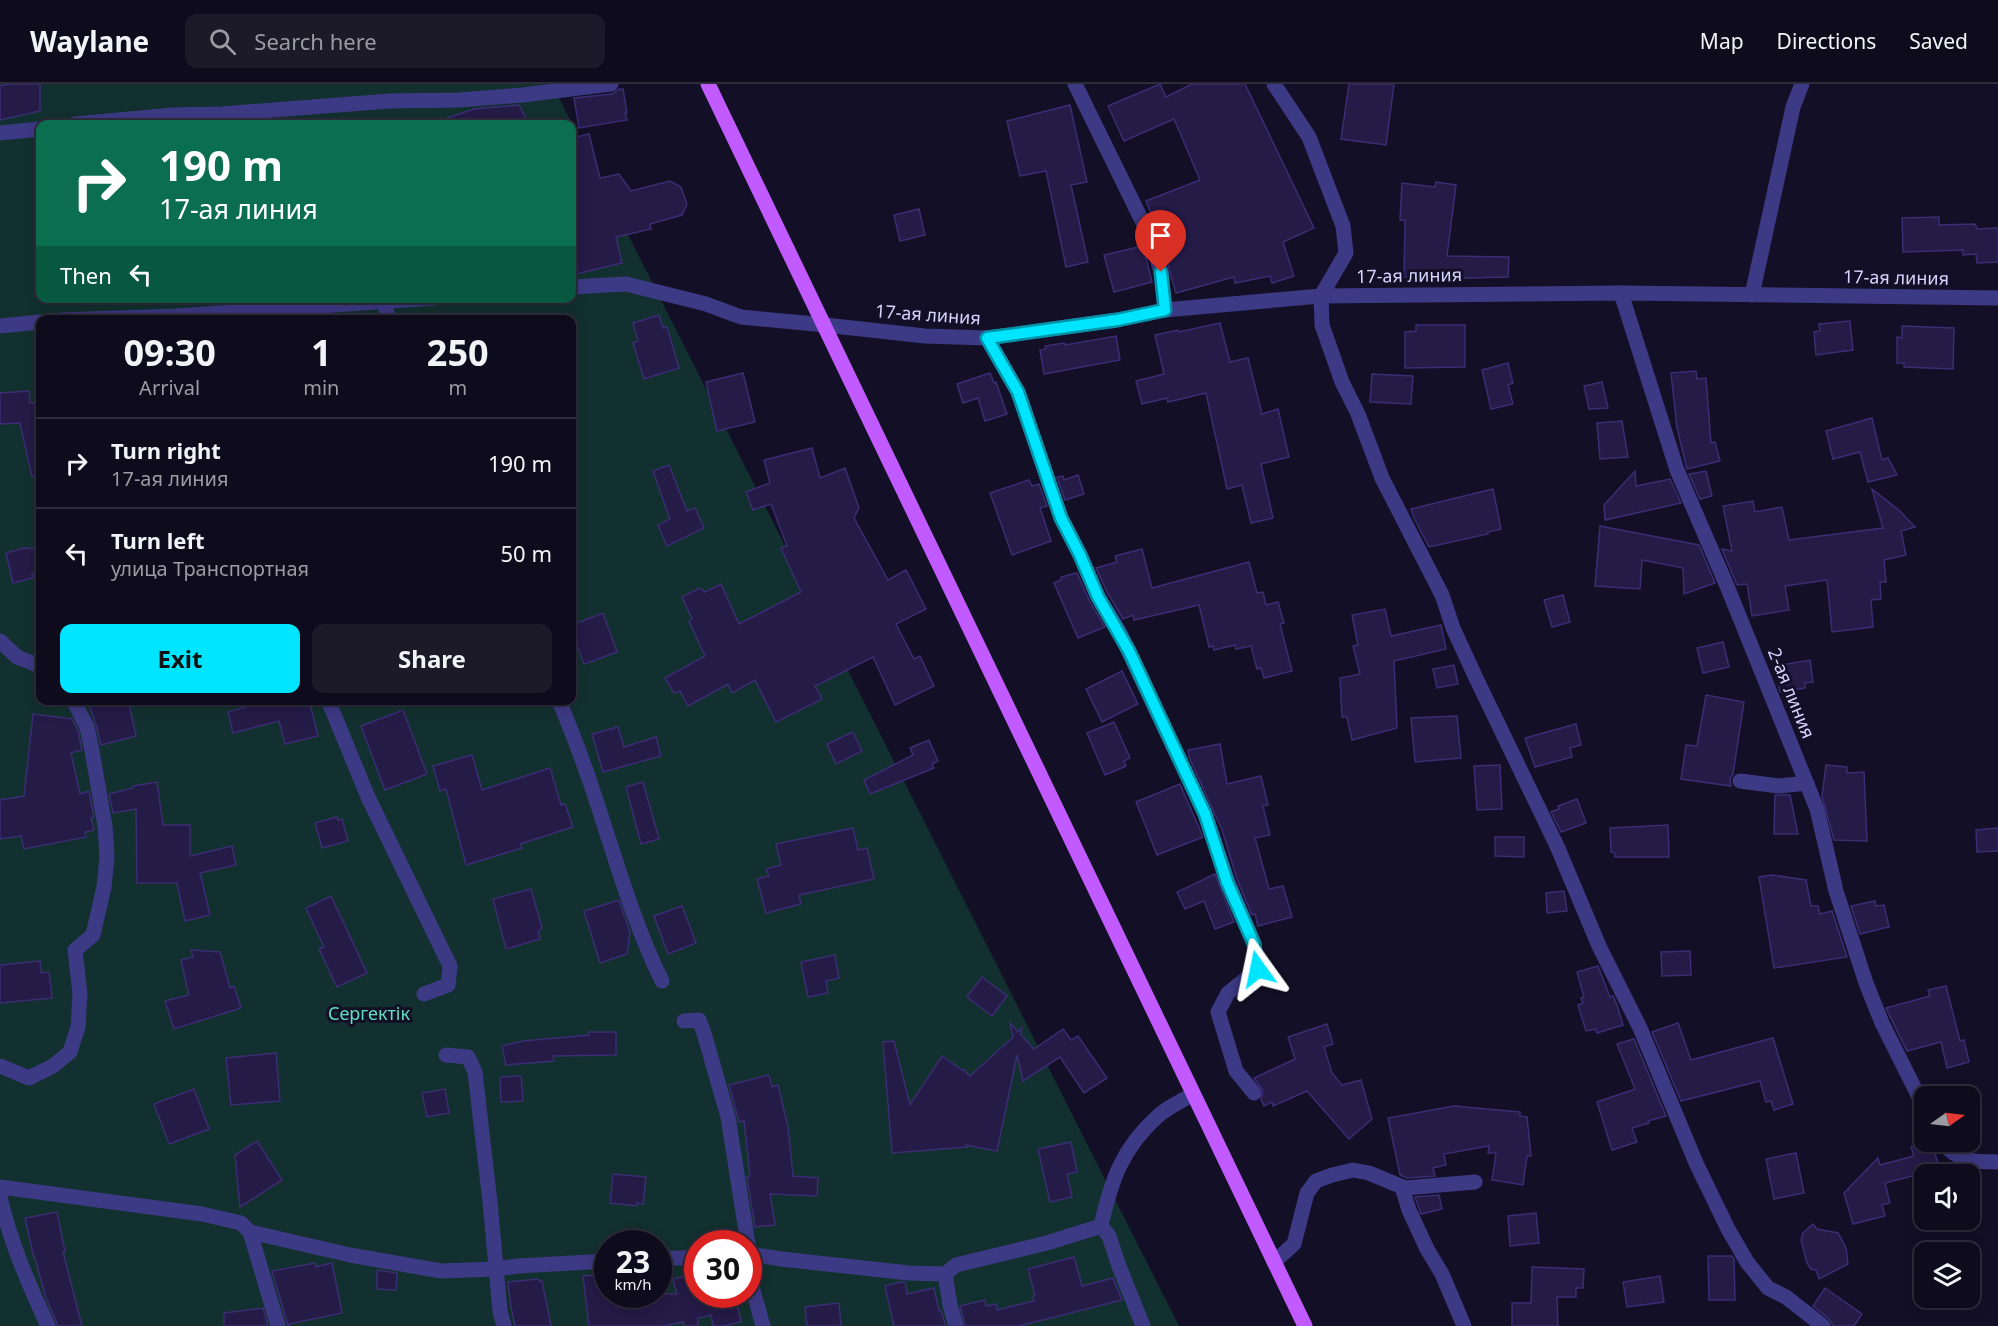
<!DOCTYPE html>
<html lang="en">
<head>
<meta charset="utf-8">
<style>
  body { margin:0; font-family:"Noto Sans",sans-serif; background:#1c1929; color:#f1f3f6; height:100vh; display:flex; flex-direction:column; font-size:22px; white-space:nowrap }
  * { box-sizing:border-box; margin:0 }
  p { font-size:20px; color:#9b9ba3 }
  .icon { flex:none; width:33px; height:33px; fill:none; stroke:currentColor; stroke-width:2; stroke-linecap:round; stroke-linejoin:round }
  .map { position:relative; flex:1; overflow:hidden }
  .sheet { position:absolute; left:36px; top:231px; width:540px; height:390px; display:flex; flex-direction:column; background:#0e0b1c; border-radius:12px; box-shadow:0 3px 15px #0003,0 0 0 2px #2e2b3b }
  .sheet>* { flex:none }
  .guide { position:absolute; left:36px; top:36px; width:540px; height:183px; border-radius:12px; box-shadow:0 3px 15px #0003,0 0 0 2px #2e2b3b; background:#0b6e4f; color:#fff; overflow:hidden }
  .needle { width:39px; rotate:76deg }
  .buttons { position:absolute; left:1914px; top:1002px; display:grid; gap:12px }
  .buttons a { display:grid; place-items:center; width:66px; height:66px; border-radius:12px; background:#0e0b1c; box-shadow:0 3px 15px #0003,0 0 0 2px #2e2b3b; font-size:30px }
  .speed { position:absolute; left:594px; top:1146px; display:flex; gap:12px; font-size:30px; font-weight:700; text-align:center }
  .speed>* { display:grid; place-content:center; width:78px; height:78px; border-radius:50%; background:#0e0b1c; box-shadow:0 3px 15px #0003,0 0 0 2px #2e2b3b; line-height:1 }
  .speed small { font-size:15px; font-weight:400 }
  .speed .limit { border:9px solid #d22; background:#fff; color:#111 }
  .pin { position:absolute; display:grid; place-items:center; width:51px; height:51px; color:#fff; margin:-62px -26px; border-radius:50% 50% 50% 0; rotate:-45deg; box-shadow:0 0 6px #0007 }
  .pin .icon { rotate:45deg }
  .me { position:absolute; width:66px; margin:-33px; rotate:348deg; stroke-linejoin:round; filter:drop-shadow(0 0 4px #0008) }
  .turn { display:flex; align-items:center; gap:21px; height:126px; padding:0 24px; font-size:27px }
  .turn .icon { width:78px; height:78px; stroke-width:2.5 }
  .turn b { display:block; font-size:42px; line-height:51px }
  .then { display:flex; align-items:center; height:57px; padding:0 24px; background:#0003; gap:12px; font-size:22px }
  .eta { display:flex; justify-content:space-evenly; align-items:center; height:102px; text-align:center }
  .eta b { font-size:36px; font-weight:700; line-height:42px }
  .cta { display:flex; gap:12px; margin-top:auto; padding:12px 24px }
  .cta a { flex:1; height:69px; border-radius:12px; background:#00e5ff; color:#111; font-size:24px; font-weight:700; line-height:69px; text-align:center }
  .cta a+a { background:#1c1929; color:#f1f3f6 }
  ul { padding:0; list-style:none }
  li { display:flex; align-items:center; gap:18px; height:90px; padding:0 24px; border-top:2px solid #2e2b3b }
  li div { flex:1 }
  li b { display:block; font-size:22px }
  li em { font-style:normal }
  header { display:flex; align-items:center; gap:36px; box-sizing:border-box; height:84px; padding:0 30px; background:#0e0b1c; border-bottom:2px solid #2e2b3b }
  header strong { font-size:28px }
  nav { display:flex; gap:33px; margin-inline-start:auto; font-size:21px }
  .search { width:420px; height:54px; background:#1c1929; display:flex; align-items:center; gap:15px; box-sizing:border-box; padding:0 21px; border-radius:12px; color:#9b9ba3; font-size:22px }
  .map>svg:first-child { display:block }
</style>
</head>
<body>
<header>
<strong>Waylane</strong>
<div class="search"><svg class="icon" aria-label="search" viewBox="0 0 24 24"><circle cx="10" cy="10" r="6"/><path d="M15 15l6 6"/></svg>Search here</div>
<nav><a>Map</a><a>Directions</a><a>Saved</a></nav>
</header>
<div class="map">
<svg width="1998" height="1242" viewBox="0 0 1998 1242">
  <rect width="100%" height="100%" fill="#130f26"/>
  <path fill="#12302f" fill-rule="evenodd" d="M0 0H552L1179 1242H0ZM40 40H572V214H40ZM40 236H572V616H40ZM608 1160H658V1210H608ZM698 1160H748V1210H698Z"/>
  <g fill="#241b47" stroke="#3b2d73" stroke-width="1.5">
    <polygon points="9,0 40,0 40,27 0,36 0,2"/>
    <polygon points="1160,0 1166,13 1192,0 1245,0 1314,144 1283,158 1294,192 1272,199 1270,192 1235,199 1234,193 1176,209 1160,152 1146,117 1200,96 1174,35 1124,57 1108,22"/>
    <polygon points="1349,0 1394,0 1386,61 1341,55"/>
    <polygon points="619,5 623,5 627,29 625,29 627,36 579,44 574,14 612,10"/>
    <polygon points="519,21 529,40 438,40 438,37 474,25"/>
    <polygon points="1070,21 1087,98 1071,101 1088,178 1066,183 1046,87 1020,92 1007,37"/>
    <polygon points="589,50 600,94 619,90 631,107 670,97 681,103 687,120 682,131 650,140 651,145 616,153 622,179 572,191 572,54"/>
    <polygon points="1436,98 1456,101 1447,172 1509,173 1508,193 1469,194 1404,193 1405,136 1400,136 1402,99 1435,103"/>
    <polygon points="919,125 925,151 900,157 894,131"/>
    <polygon points="1939,133 1939,141 1975,140 1977,145 1998,144 1998,178 1977,179 1976,170 1963,171 1963,166 1903,168 1902,134"/>
    <polygon points="1143,162 1152,198 1114,208 1104,171"/>
    <polygon points="659,231 663,244 667,243 679,284 644,295 633,259 638,257 633,239"/>
    <polygon points="1850,237 1853,266 1816,271 1814,248 1820,247 1819,240"/>
    <polygon points="1220,239 1230,278 1248,274 1262,330 1278,325 1289,373 1261,380 1273,434 1251,439 1242,401 1227,405 1206,309 1168,318 1167,314 1142,320 1136,297 1164,290 1155,251 1178,246 1179,248"/>
    <polygon points="1416,241 1465,241 1465,283 1405,284 1405,248 1416,247"/>
    <polygon points="1902,242 1954,244 1953,285 1904,283 1904,279 1897,279 1897,253 1902,254"/>
    <polygon points="1116,252 1120,276 1044,290 1040,266 1046,265 1045,262 1064,259 1065,261"/>
    <polygon points="1508,279 1513,299 1508,301 1513,320 1491,325 1482,286"/>
    <polygon points="1696,287 1697,295 1706,294 1711,359 1715,358 1720,377 1687,385 1677,344 1671,289"/>
    <polygon points="743,289 755,338 717,347 706,298"/>
    <polygon points="990,289 994,299 996,298 1007,330 985,337 978,314 963,319 957,300"/>
    <polygon points="1372,290 1413,292 1411,320 1370,318"/>
    <polygon points="1602,298 1608,324 1589,325 1584,302"/>
    <polygon points="29,307 30,319 40,318 40,392 32,393 20,339 0,340 0,309"/>
    <polygon points="1872,334 1882,376 1888,374 1897,391 1868,398 1860,368 1833,375 1826,347"/>
    <polygon points="1622,337 1628,373 1600,375 1597,339"/>
    <polygon points="812,364 820,394 845,384 859,424 854,434 888,496 906,486 926,525 896,540 914,575 920,572 934,602 895,621 873,573 815,602 822,615 776,638 755,596 732,609 728,600 688,622 680,607 674,609 665,594 705,572 689,537 692,535 682,513 700,504 705,508 721,500 739,540 801,508 781,464 787,462 771,420 753,426 746,408 770,399 764,376"/>
    <polygon points="669,381 687,427 695,424 704,444 667,462 658,441 670,435 653,387"/>
    <polygon points="1635,387 1636,402 1670,395 1681,419 1605,436 1604,421"/>
    <polygon points="1706,387 1712,412 1700,415 1689,390"/>
    <polygon points="1078,391 1084,410 1065,416 1057,393 1063,392 1064,396"/>
    <polygon points="1029,396 1032,402 1039,400 1047,422 1040,424 1051,457 1012,471 990,409"/>
    <polygon points="1493,405 1501,445 1488,448 1488,450 1429,463 1414,434 1411,425"/>
    <polygon points="1872,405 1900,427 1915,443 1901,447 1906,471 1884,476 1886,498 1880,498 1881,515 1871,516 1873,543 1832,548 1827,496 1785,502 1789,526 1752,532 1747,500 1737,501 1722,465 1732,467 1723,422 1753,417 1755,428 1782,423 1789,456 1883,444"/>
    <polygon points="1600,442 1699,461 1715,499 1684,510 1683,484 1642,476 1640,505 1595,502"/>
    <polygon points="24,464 39,465 36,489 32,490 33,494 13,499 6,469"/>
    <polygon points="1142,465 1152,504 1249,478 1257,509 1263,508 1266,521 1278,518 1284,539 1280,540 1292,587 1264,594 1261,584 1257,585 1251,562 1236,565 1235,561 1214,566 1213,562 1209,563 1199,521 1134,536 1133,531 1123,535 1107,508 1096,484 1117,478 1115,472"/>
    <polygon points="1077,489 1090,518 1105,543 1078,554 1054,499 1062,495 1061,493"/>
    <polygon points="1563,511 1570,538 1552,543 1544,516"/>
    <polygon points="1385,525 1391,552 1441,541 1446,565 1394,577 1397,644 1352,656 1347,633 1342,633 1340,594 1360,590 1353,562 1358,561 1352,531"/>
    <polygon points="603,529 617,568 584,580 572,547 572,541"/>
    <polygon points="1723,558 1729,583 1703,589 1697,564"/>
    <polygon points="1810,576 1813,598 1805,599 1805,604 1780,608 1775,582"/>
    <polygon points="1454,581 1458,600 1437,604 1433,585"/>
    <polygon points="1122,587 1138,620 1102,638 1086,605"/>
    <polygon points="1706,611 1744,618 1733,690 1730,695 1731,702 1681,695 1686,661 1697,662"/>
    <polygon points="106,616 128,616 136,652 101,661 96,641 89,620"/>
    <polygon points="271,616 286,616 288,621 309,616 318,652 285,660 279,637 233,649 228,628"/>
    <polygon points="403,626 427,690 385,706 361,642"/>
    <polygon points="33,630 72,635 78,646 82,666 71,669 80,710 89,707 94,733 91,734 94,746 85,748 86,753 24,765 21,752 0,755 0,716 24,712"/>
    <polygon points="1457,632 1461,674 1415,678 1411,634"/>
    <polygon points="1114,638 1130,674 1124,677 1126,682 1105,691 1087,649"/>
    <polygon points="1576,640 1581,661 1570,664 1572,673 1535,683 1525,654"/>
    <polygon points="618,643 624,663 656,653 661,672 603,688 592,650"/>
    <polygon points="853,648 862,667 836,680 827,660"/>
    <polygon points="929,656 938,677 932,680 934,684 870,710 864,696 913,671 910,664"/>
    <polygon points="1220,660 1227,700 1261,692 1268,721 1263,722 1270,751 1255,754 1269,805 1283,802 1292,833 1258,842 1255,830 1252,831 1237,795 1222,746 1189,673 1188,666"/>
    <polygon points="472,671 482,706 550,684 561,721 565,720 573,743 520,760 522,764 466,781 446,705 440,707 433,682"/>
    <polygon points="1500,681 1502,725 1477,726 1474,682"/>
    <polygon points="1826,681 1847,683 1847,689 1864,688 1867,757 1834,756 1822,712"/>
    <polygon points="157,698 163,741 190,741 190,772 232,762 236,781 200,789 210,831 185,837 177,799 137,799 136,725 113,729 109,710 133,704 133,702"/>
    <polygon points="643,698 659,755 641,760 626,703"/>
    <polygon points="1180,700 1203,753 1157,771 1136,718"/>
    <polygon points="1775,711 1790,711 1798,750 1774,750"/>
    <polygon points="1577,715 1586,739 1561,748 1551,728 1559,725 1558,722"/>
    <polygon points="337,733 338,736 342,735 348,757 322,764 315,739"/>
    <polygon points="1668,741 1669,773 1615,773 1615,769 1611,768 1610,744"/>
    <polygon points="853,744 858,766 867,764 874,795 799,811 801,820 766,829 757,795 769,792 766,785 781,781 776,760"/>
    <polygon points="1998,744 1998,767 1977,768 1976,746"/>
    <polygon points="1495,753 1524,753 1524,773 1495,772"/>
    <polygon points="1215,790 1234,838 1215,845 1204,817 1185,825 1177,808"/>
    <polygon points="1772,791 1806,796 1811,822 1818,822 1820,830 1832,827 1847,873 1774,884 1759,793"/>
    <polygon points="531,805 542,844 538,847 540,855 506,865 493,815"/>
    <polygon points="1564,807 1567,827 1547,829 1546,809"/>
    <polygon points="331,812 367,889 337,903 319,865 324,863 306,824"/>
    <polygon points="619,816 630,848 627,870 600,879 584,827"/>
    <polygon points="1875,817 1876,822 1884,821 1889,843 1860,850 1851,822"/>
    <polygon points="682,822 696,859 668,870 654,832"/>
    <polygon points="191,866 220,868 230,904 234,902 241,924 174,945 165,917 189,911 181,876 193,873"/>
    <polygon points="1690,867 1691,891 1662,892 1661,868"/>
    <polygon points="835,871 839,894 826,897 828,909 808,913 801,878"/>
    <polygon points="40,877 41,889 49,888 52,914 0,919 0,881"/>
    <polygon points="1598,882 1610,913 1613,912 1617,921 1623,941 1597,949 1596,945 1586,947 1578,921 1583,919 1581,914 1584,913 1577,888"/>
    <polygon points="982,893 1007,912 992,932 967,913"/>
    <polygon points="1946,902 1960,957 1964,956 1969,978 1947,984 1941,958 1907,967 1886,924 1930,912 1928,906"/>
    <polygon points="1010,939 1018,948 1022,944 1021,951 1034,965 1063,945 1071,956 1078,952 1107,994 1084,1009 1060,973 1023,997 1017,971 997,1067 966,1061 967,1063 892,1069 883,958 894,957 910,1021 942,972 962,986 963,985 970,992 1013,953"/>
    <polygon points="1678,939 1691,976 1773,954 1793,1020 1774,1026 1771,1017 1766,1018 1760,997 1681,1017 1652,948"/>
    <polygon points="1327,940 1333,960 1324,963 1332,989 1342,1001 1361,996 1372,1035 1349,1055 1307,1007 1273,1022 1272,1018 1264,1022 1261,1015 1263,1007 1254,994 1295,975 1288,953"/>
    <polygon points="589,948 616,948 616,971 553,972 554,977 506,981 502,962 523,957 589,951"/>
    <polygon points="1634,955 1666,1032 1648,1037 1649,1039 1632,1044 1637,1058 1612,1066 1597,1018 1635,1005 1617,960"/>
    <polygon points="276,969 280,1017 231,1021 226,974"/>
    <polygon points="769,991 772,1003 778,1001 788,1043 793,1092 818,1094 817,1112 770,1110 775,1141 755,1143 747,1093 750,1092 744,1037 739,1038 729,1001"/>
    <polygon points="521,992 523,1017 501,1018 500,993"/>
    <polygon points="194,1005 209,1045 169,1060 154,1020"/>
    <polygon points="445,1005 449,1029 427,1033 422,1009"/>
    <polygon points="1454,1022 1520,1028 1520,1032 1527,1033 1531,1072 1527,1072 1523,1101 1492,1096 1496,1069 1488,1069 1489,1062 1444,1070 1446,1081 1433,1084 1435,1092 1407,1094 1400,1091 1388,1034"/>
    <polygon points="257,1057 282,1096 240,1123 235,1071"/>
    <polygon points="1071,1058 1077,1088 1067,1090 1072,1113 1050,1118 1038,1065"/>
    <polygon points="1931,1058 1940,1085 1885,1099 1890,1119 1882,1121 1885,1132 1853,1140 1844,1109 1878,1074 1880,1081 1914,1072 1911,1063"/>
    <polygon points="1796,1069 1804,1109 1774,1115 1766,1075"/>
    <polygon points="613,1090 646,1093 643,1120 637,1119 637,1122 610,1119"/>
    <polygon points="1439,1111 1442,1125 1421,1130 1415,1113"/>
    <polygon points="57,1128 65,1168 63,1168 82,1242 58,1242 46,1214 35,1174 34,1174 25,1134"/>
    <polygon points="1536,1129 1539,1159 1510,1162 1508,1132"/>
    <polygon points="1813,1140 1817,1145 1838,1149 1846,1164 1848,1180 1819,1195 1816,1186 1811,1185 1807,1179 1801,1156 1803,1149"/>
    <polygon points="1708,1172 1732,1172 1734,1175 1735,1216 1709,1216"/>
    <polygon points="1074,1173 1082,1202 1113,1194 1122,1216 1019,1242 965,1242 960,1222 985,1216 986,1222 996,1220 997,1226 1034,1217 1033,1212 1035,1211 1028,1185"/>
    <polygon points="315,1179 316,1183 332,1179 342,1229 289,1240 290,1242 288,1242 272,1187"/>
    <polygon points="1532,1183 1584,1185 1583,1204 1576,1204 1576,1213 1557,1213 1558,1242 1512,1242 1512,1219 1531,1219"/>
    <polygon points="377,1186 397,1189 396,1206 377,1205"/>
    <polygon points="608,1190 608,1210 677,1210 673,1195 698,1190 698,1210 735,1210 741,1238 724,1242 713,1242 711,1231 698,1234 698,1242 684,1242 683,1238 663,1242 589,1242 583,1192"/>
    <polygon points="1660,1192 1664,1218 1627,1223 1623,1198"/>
    <polygon points="538,1195 539,1197 542,1197 551,1242 515,1242 511,1223 508,1198"/>
    <polygon points="901,1198 905,1198 907,1210 934,1204 939,1227 941,1227 946,1242 894,1242 885,1202"/>
    <polygon points="1825,1204 1862,1230 1854,1242 1833,1242 1829,1235 1813,1222"/>
    <polygon points="839,1219 841,1242 807,1242 805,1223"/>
    <polygon points="263,1224 268,1242 224,1242 224,1229"/>
  </g>
  <g fill="none" stroke-linecap="round" stroke-linejoin="round">
    <g stroke="#3d3a85" stroke-width="15">
      <polyline points="1075,0 1151,155 1161,188 1165,226"/>
      <polyline points="1274,0 1309,53 1343,142 1346,169 1321,212 1322,241 1342,298 1358,330 1382,394 1442,511 1453,544 1475,592 1557,762 1599,862 1640,944 1696,1079 1728,1145 1747,1178 1768,1204 1786,1213 1823,1242"/>
      <polyline points="75,40 173,31 222,30 390,17 459,16 523,11 611,0"/>
      <polyline points="0,49 40,45"/>
      <polyline points="572,203 626,200 706,220 741,233 825,241"/>
      <polyline points="1621,209 1677,386 1727,502 1817,725 1836,807 1866,899 1882,939 1924,1023"/>
      <polyline points="1752,211 1793,23 1802,0"/>
      <polyline points="384,219 389,236"/>
      <polyline points="61,236 176,232 435,214"/>
      <polyline points="0,242 40,238"/>
      <polyline points="987,254 1018,308 1061,434 1080,471 1098,513 1119,547 1205,730 1228,798 1254,860 1258,885 1228,909 1218,928 1236,987 1254,1009"/>
      <polyline points="0,557 17,573 40,582"/>
      <polyline points="328,616 368,713 450,882 448,901 424,910"/>
      <path d="M559 616C570 644 581 671 590 698 613 765 631 834 662 897"/>
      <polyline points="1740,697 1779,702 1807,699"/>
      <polyline points="684,937 699,936 704,949 728,1033 748,1160"/>
      <polyline points="446,971 468,973 475,988 490,1118 500,1227 504,1242"/>
      <polyline points="0,982 29,994 53,982 70,968 78,943 80,910 75,866 93,851 104,803 107,773 105,742 92,667 87,643 73,616"/>
      <path d="M1941 1058C1960 1078 1972 1078 1998 1078"/>
      <polyline points="0,1103 202,1130 241,1139 250,1148 350,1171 441,1187 496,1185 518,1182 608,1177"/>
      <polyline points="1402,1103 1409,1126 1427,1165 1442,1190 1464,1242"/>
      <path d="M0 1113C10 1158 29 1201 48 1242"/>
      <polyline points="1101,1142 1109,1152 1119,1182 1143,1242"/>
      <polyline points="250,1148 278,1242"/>
      <path d="M748 1162 750 1170 781 1175 909 1189 945 1190 956 1181 1047 1159 1101 1142C1111 1097 1122 1064 1158 1032 1168 1023 1182 1017 1193 1010"/>
      <polyline points="748,1170 751,1199 763,1242"/>
      <polyline points="658,1175 698,1173"/>
      <polyline points="1274,1178 1294,1160 1307,1109 1316,1097 1332,1091 1353,1086 1369,1089 1405,1104 1475,1098"/>
      <polyline points="945,1190 950,1221 956,1242"/>
    </g>
    <polyline stroke="#3d3a85" stroke-width="15" points="825,241 925,252 987,254 1117,236 1165,226 1321,212 1621,209 1998,214"/>
    <polyline stroke="#c25bff" stroke-width="15" points="708,0 1305,1242"/>
  </g>
  <g fill="none" stroke-linecap="round" stroke-linejoin="round">
    <g stroke="#0095a6" stroke-width="15">
      <polyline id="route" points="1161,188 1165,226 1117,236 987,254 1018,308 1061,434 1080,471 1098,513 1129,567 1205,730 1227,798 1254,860 1258,885"/>
    </g>
    <use href="#route" stroke="#00e5ff" stroke-width="10"/>
  </g>
  <g text-anchor="middle" dominant-baseline="central" stroke-width="6" stroke-linejoin="round" paint-order="stroke">
    <g font-size="18" fill="#d9d4ff" stroke="#130f26">
      <text transform="translate(1409 191) rotate(-1)">17-ая линия</text>
      <text transform="translate(1896 193) rotate(1)">17-ая линия</text>
      <text transform="translate(928 230) rotate(4)">17-ая линия</text>
      <text transform="translate(1792 609) rotate(68)">2-ая линия</text>
    </g>
    <g font-size="18" fill="#5fe0c0" stroke="#130f26">
      <text x="369" y="929">Сергектік</text>
    </g>
  </g>
</svg>
<div class="buttons">
<a><svg class="needle" viewBox="-14 -14 28 28"><path d="M0-13l5 13h-10z" fill="#e53935"/><path d="M0 13l5-13h-10z" fill="#9b9ba3"/></svg></a>
<a><svg class="icon" aria-label="sound" viewBox="0 0 24 24"><path d="M4 9h4l5-4v14l-5-4H4zM17 9q2 3 0 6"/></svg></a>
<a><svg class="icon" aria-label="layers" viewBox="0 0 24 24"><path d="M12 4l9 5-9 5-9-5zM3 14l9 5 9-5"/></svg></a>
</div>
<div class="speed"><div>23<small>km/h</small></div><div class="limit">30</div></div>
<div class="pin" style="left:1161px;top:188px;background:#d93025"><svg class="icon" aria-label="arrive" viewBox="0 0 24 24"><path d="M6 21V4h12l-3 4 3 4H6"/></svg></div>
<svg class="me" style="left:1258px;top:885px" viewBox="-20 -20 40 40"><path d="M0-17L14 15 0 8-14 15z" fill="#00e5ff" stroke="#fff" stroke-width="4"/></svg>
<div class="guide">
<div class="turn"><svg class="icon" aria-label="right" viewBox="0 0 24 24"><path d="M7 20v-9h11M14 6l5 5-5 5"/></svg><div><b>190 m</b>17-ая линия</div></div>
<div class="then">Then<svg class="icon" aria-label="left" viewBox="0 0 24 24"><path d="M17 20v-9H6M10 6l-5 5 5 5"/></svg></div>
</div>
<section class="sheet">
<div class="eta">
<div><b>09:30</b><p>Arrival</p></div>
<div><b>1</b><p>min</p></div>
<div><b>250</b><p>m</p></div>
</div>
<ul>
<li><svg class="icon" aria-label="right" viewBox="0 0 24 24"><path d="M7 20v-9h11M14 6l5 5-5 5"/></svg><div><b>Turn right</b><p>17-ая линия</p></div><em>190 m</em></li>
<li><svg class="icon" aria-label="left" viewBox="0 0 24 24"><path d="M17 20v-9H6M10 6l-5 5 5 5"/></svg><div><b>Turn left</b><p>улица Транспортная</p></div><em>50 m</em></li>
</ul>
<div class="cta"><a>Exit</a><a>Share</a></div>
</section>
</div>
</body>
</html>
